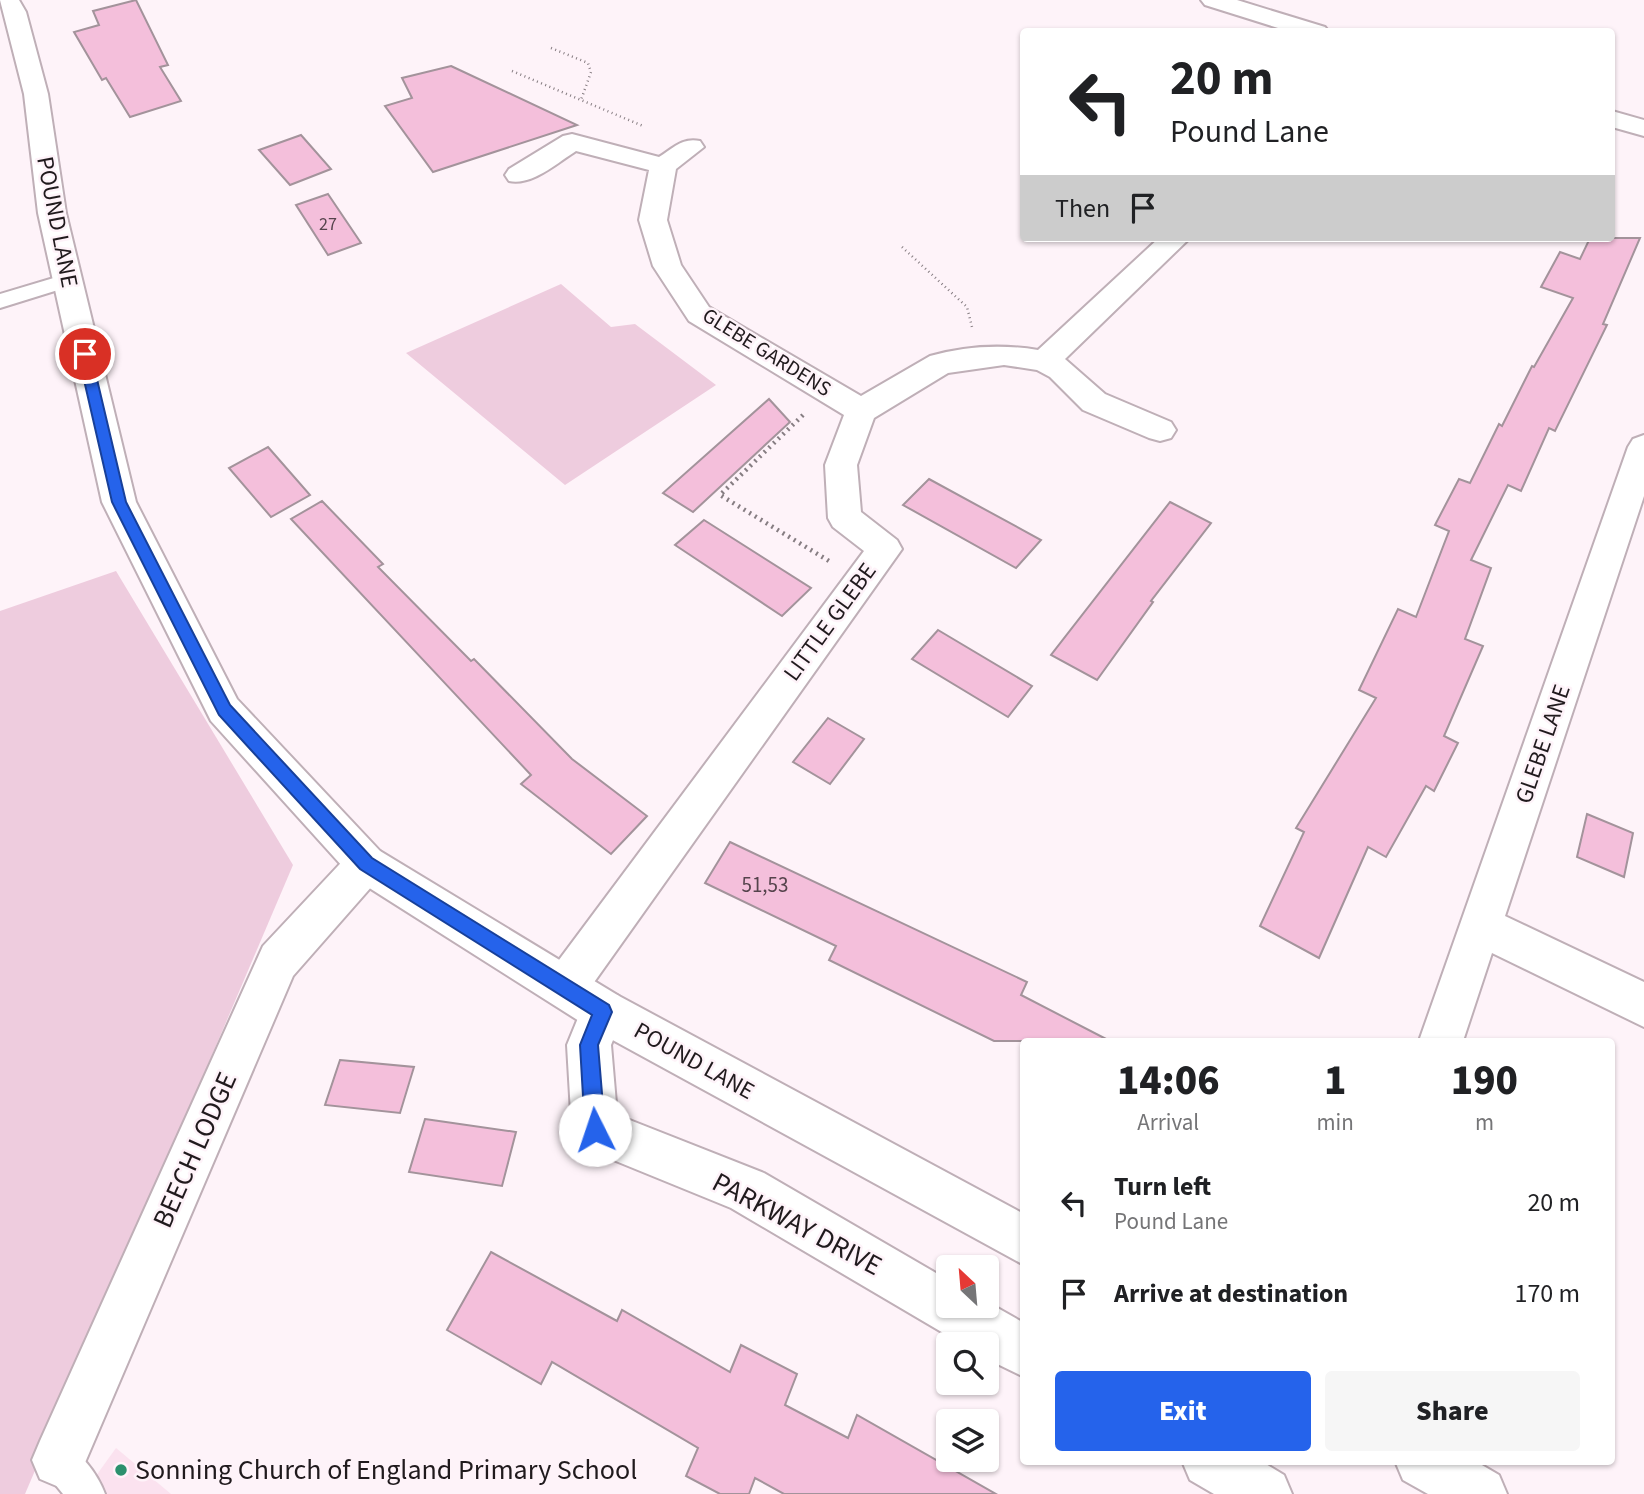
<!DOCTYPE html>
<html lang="en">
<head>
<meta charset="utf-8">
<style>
  body { margin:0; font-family:"Source Sans 3",sans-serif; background:#f6f6f6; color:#202124; height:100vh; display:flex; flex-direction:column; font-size:26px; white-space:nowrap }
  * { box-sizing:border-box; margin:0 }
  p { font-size:23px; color:#757577 }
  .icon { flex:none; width:38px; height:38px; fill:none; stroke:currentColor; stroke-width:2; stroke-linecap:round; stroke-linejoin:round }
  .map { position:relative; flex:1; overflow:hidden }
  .drawer { position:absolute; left:1020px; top:1038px; width:595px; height:427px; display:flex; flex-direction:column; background:#fff; border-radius:7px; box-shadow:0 2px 5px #0004 }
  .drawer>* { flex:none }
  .top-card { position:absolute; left:1020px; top:28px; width:595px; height:214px; border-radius:7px; box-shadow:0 2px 5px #0004; background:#fff; color:#202124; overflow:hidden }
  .needle { width:46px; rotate:334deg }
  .controls { position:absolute; left:936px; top:1255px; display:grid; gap:14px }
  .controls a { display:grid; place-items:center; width:63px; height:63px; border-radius:7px; background:#fff; box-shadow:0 2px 5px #0004; font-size:35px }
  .pin { position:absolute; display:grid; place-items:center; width:60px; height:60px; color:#fff; margin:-30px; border:4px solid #fff; border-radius:50%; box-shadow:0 2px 7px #0007 }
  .me { position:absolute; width:77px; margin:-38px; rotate:356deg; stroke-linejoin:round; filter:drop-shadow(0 0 5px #0008) }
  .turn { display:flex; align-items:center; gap:24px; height:147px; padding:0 35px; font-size:32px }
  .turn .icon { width:91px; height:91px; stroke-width:2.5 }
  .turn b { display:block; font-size:49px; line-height:60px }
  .then { display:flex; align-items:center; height:66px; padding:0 35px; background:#0003; gap:14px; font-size:26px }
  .eta { display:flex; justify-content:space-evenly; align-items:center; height:119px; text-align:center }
  .eta b { font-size:42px; font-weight:800; line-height:49px }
  .cta { display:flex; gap:14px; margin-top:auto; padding:14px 35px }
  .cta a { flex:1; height:80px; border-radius:7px; background:#2563eb; color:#fff; font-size:28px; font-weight:800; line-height:80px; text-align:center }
  .cta a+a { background:#f6f6f6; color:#202124 }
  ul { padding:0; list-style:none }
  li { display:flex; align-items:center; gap:21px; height:91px; padding:0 35px }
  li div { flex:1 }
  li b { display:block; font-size:26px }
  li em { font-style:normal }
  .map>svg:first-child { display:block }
</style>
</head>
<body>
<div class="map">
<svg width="1644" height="1494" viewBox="0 0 1644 1494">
  <rect width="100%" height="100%" fill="#fef3f9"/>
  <polygon fill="#fbe2ef" points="116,1448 171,1494 83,1494"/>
  <g fill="#eeccde">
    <polygon points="561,284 611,327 635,324 716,385 565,485 406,353"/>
    <polygon points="116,571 293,865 25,1494 0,1494 0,611"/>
  </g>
  <g fill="#f4bfdb" stroke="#a3939b" stroke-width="2">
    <polygon points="136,0 168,65 160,67 181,101 130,117 106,78 102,80 74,32 99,25 93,11"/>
    <polygon points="451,66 577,125 433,172 385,106 412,98 402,78"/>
    <polygon points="301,135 331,169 290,185 259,150"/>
    <polygon points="328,194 361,243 328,255 296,205"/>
    <polygon points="1590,238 1640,238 1603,324 1607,325 1555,431 1549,428 1521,491 1508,485 1471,560 1491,568 1465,639 1483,646 1444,736 1458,743 1434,791 1426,786 1386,857 1368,847 1319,958 1260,926 1304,832 1296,828 1376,698 1359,690 1398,609 1416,617 1449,531 1435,525 1459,479 1470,483 1499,424 1502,426 1532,366 1534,367 1573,298 1541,287 1560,252 1580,259"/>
    <polygon points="769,399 790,422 693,512 663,493"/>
    <polygon points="268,447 310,495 271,517 229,468"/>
    <polygon points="929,479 1041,540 1016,568 903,505"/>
    <polygon points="322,501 383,564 378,567 471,661 474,659 572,759 647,816 611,854 521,784 531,775 291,519"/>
    <polygon points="1170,502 1211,523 1151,601 1153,602 1097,680 1051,655"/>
    <polygon points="704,520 811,588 782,616 675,545"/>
    <polygon points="938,630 1032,686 1008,717 912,659"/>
    <polygon points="828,718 864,739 830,784 793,762"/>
    <polygon points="1587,814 1633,833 1624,877 1577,857"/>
    <polygon points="730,842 1027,982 1021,995 1110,1041 994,1041 829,960 836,946 705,883"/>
    <polygon points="340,1060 414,1067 400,1113 325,1105"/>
    <polygon points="425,1119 516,1132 502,1186 409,1172"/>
    <polygon points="491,1252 617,1321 622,1310 730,1372 741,1345 797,1374 785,1405 848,1438 857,1415 996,1494 784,1494 755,1478 749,1494 720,1494 686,1476 698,1448 552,1362 541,1384 447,1330"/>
  </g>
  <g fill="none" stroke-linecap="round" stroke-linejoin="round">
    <g stroke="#bfafb7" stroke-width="4">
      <g id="lane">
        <polygon points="67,274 74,275 77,280 74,285 0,308 0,294"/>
        <path d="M59 1442C80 1450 97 1473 105 1494H63L46 1473 41 1460 46 1447Z"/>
      </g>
    </g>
    <g stroke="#bfafb7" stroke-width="4">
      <g id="street">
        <polygon points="1201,0 1237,0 1325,27 1329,32 1291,32 1205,5"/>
        <polygon points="1612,111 1644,120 1644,136 1612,127"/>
        <path d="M572 134 659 157C673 148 683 137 700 141L704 147 676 169 667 220 681 265 709 307 861 396 930 356C965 346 1002 344 1038 350L1159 238H1190L1065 359 1105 394 1171 422 1176 430 1171 438 1160 441 1149 438 1083 410 1050 377 1037 370 1004 365 948 373 874 418 857 465 861 512 897 540 902 549 580 1002 565 1008 550 1002 543 987 550 972 864 551 833 527 828 518 825 465 844 415 689 321 653 266 639 220 649 170 576 151C557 163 532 186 509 181L505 175 509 169 563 136Z"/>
        <polygon points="1644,435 1644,496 1505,916 1644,982 1644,1027 1492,953 1463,1041 1419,1041 1628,447 1633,439"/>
        <polygon points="366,845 380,851 386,864 380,877 293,976 78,1479 59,1487 40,1479 32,1460 40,1441 263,946 352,851"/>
        <polygon points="603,989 619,996 625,1011 611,1045 617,1115 764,1173 948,1280 948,1306 987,1306 987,1302 1024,1323 1024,1377 987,1359 987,1344 962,1344 731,1208 579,1146 572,1130 567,1045 587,996"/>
        <polygon points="1182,1461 1261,1461 1284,1475 1292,1494 1214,1494 1190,1480"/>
      </g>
    </g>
    <g stroke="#bfafb7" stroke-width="4">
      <g id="secondary">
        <polygon points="0,0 19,0 26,12 48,94 66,213 136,502 237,699 380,851 619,996 1024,1214 1024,1265 587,1026 352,877 211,721 102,502 38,213 24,94"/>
        <polygon points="1395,1461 1475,1461 1499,1475 1507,1494 1428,1494 1403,1480"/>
      </g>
    </g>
    <g stroke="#867d82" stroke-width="2.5" stroke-dasharray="1 3.5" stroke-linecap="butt">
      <polyline points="551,48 588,63 591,72 581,100"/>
      <polyline points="512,71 643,126"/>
      <polyline points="902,247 967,307 972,327"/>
    </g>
    <polyline stroke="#867d82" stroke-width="4.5" stroke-dasharray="2 4.5" stroke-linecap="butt" points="803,415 720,495 829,561"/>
    <use href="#lane" fill="#fff" fill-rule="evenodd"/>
    <use href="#street" fill="#fff" fill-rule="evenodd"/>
    <use href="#secondary" fill="#fff" fill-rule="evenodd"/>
  </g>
  <polygon fill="#2563eb" stroke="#184099" stroke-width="2" points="85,349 91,354 126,502 230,705 372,858 609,1005 612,1012 598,1045 605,1130 602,1137 595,1139 588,1137 585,1130 580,1045 592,1015 360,869 219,715 112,502 78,354"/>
  <circle fill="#2b906d" stroke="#fef3f9" stroke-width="2.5" cx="121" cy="1470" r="7"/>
  <g text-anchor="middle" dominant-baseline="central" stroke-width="5" stroke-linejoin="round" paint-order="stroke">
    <g font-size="18" fill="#55434c">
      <text x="328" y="224">27</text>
    </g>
    <g font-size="21" fill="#201a1d" stroke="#fef3f9">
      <text transform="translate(767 352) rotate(32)">GLEBE GARDENS</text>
    </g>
    <g font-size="21" fill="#55434c">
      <text x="765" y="885">51,53</text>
    </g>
    <g font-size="24" fill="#201a1d" stroke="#fef3f9">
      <text transform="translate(57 222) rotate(79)">POUND LANE</text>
      <text transform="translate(830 622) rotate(-54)">LITTLE GLEBE</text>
      <text transform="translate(1543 744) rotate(-71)">GLEBE LANE</text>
      <text transform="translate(694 1061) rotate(29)">POUND LANE</text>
    </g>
    <g font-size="28" fill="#201a1d" stroke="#fef3f9">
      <text transform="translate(195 1150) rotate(-66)">BEECH LODGE</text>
      <text transform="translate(797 1224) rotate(28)">PARKWAY DRIVE</text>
    </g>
    <g font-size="28" fill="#201a1d" stroke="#fef3f9" text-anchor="start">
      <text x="135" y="1470">Sonning Church of England Primary School</text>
    </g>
  </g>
</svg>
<div class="controls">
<a><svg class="needle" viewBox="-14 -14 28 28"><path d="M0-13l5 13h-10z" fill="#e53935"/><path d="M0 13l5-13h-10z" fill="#757577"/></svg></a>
<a><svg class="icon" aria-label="search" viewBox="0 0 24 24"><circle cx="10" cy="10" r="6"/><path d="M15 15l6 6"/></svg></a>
<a><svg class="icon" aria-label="layers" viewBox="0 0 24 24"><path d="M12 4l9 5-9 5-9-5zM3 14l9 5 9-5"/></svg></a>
</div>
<div class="pin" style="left:85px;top:354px;background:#d93025"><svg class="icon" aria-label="arrive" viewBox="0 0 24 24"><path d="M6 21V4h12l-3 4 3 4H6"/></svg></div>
<svg class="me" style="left:595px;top:1130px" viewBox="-20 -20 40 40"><circle r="19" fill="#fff"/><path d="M0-13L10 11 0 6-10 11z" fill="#2563eb"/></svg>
<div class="top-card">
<div class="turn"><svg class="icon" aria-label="left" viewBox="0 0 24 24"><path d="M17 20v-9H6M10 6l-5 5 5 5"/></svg><div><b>20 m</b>Pound Lane</div></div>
<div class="then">Then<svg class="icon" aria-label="arrive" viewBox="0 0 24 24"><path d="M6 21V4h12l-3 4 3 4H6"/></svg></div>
</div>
<section class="drawer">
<div class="eta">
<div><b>14:06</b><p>Arrival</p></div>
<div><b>1</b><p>min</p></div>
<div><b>190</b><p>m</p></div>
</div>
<ul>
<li><svg class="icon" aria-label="left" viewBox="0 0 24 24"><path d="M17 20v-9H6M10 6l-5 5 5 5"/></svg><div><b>Turn left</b><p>Pound Lane</p></div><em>20 m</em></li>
<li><svg class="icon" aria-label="arrive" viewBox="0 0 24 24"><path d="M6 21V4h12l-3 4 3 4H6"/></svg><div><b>Arrive at destination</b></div><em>170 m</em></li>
</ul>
<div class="cta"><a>Exit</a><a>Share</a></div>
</section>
</div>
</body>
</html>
